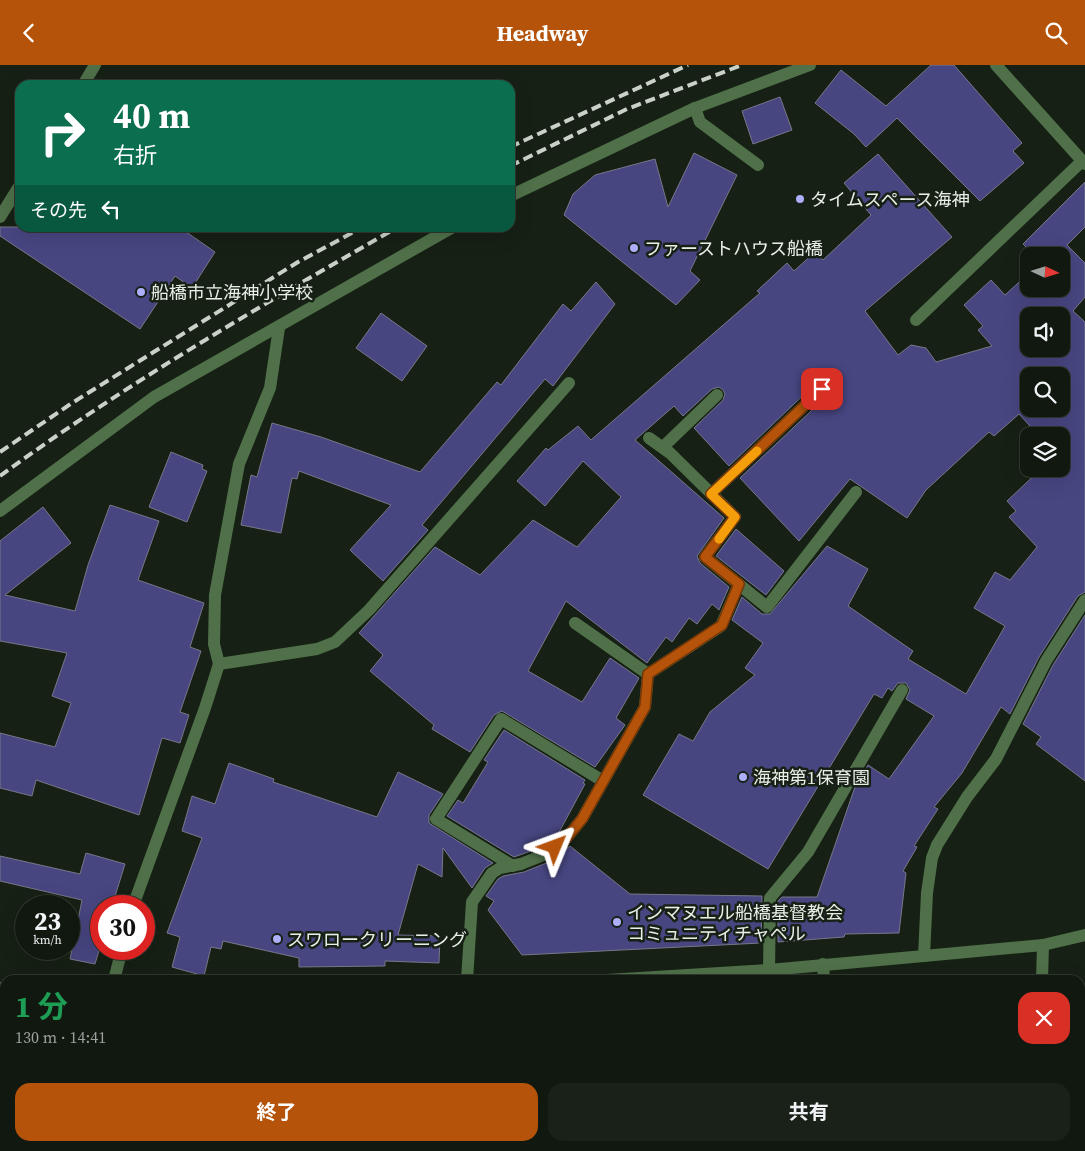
<!DOCTYPE html>
<html lang="ja">
<head>
<meta charset="utf-8">
<style>
  body { margin:0; font-family:"Source Serif 4","Noto Sans JP",serif; background:#192118; color:#f1f3f6; height:100vh; display:flex; flex-direction:column; font-size:19px; white-space:nowrap }
  * { box-sizing:border-box; margin:0 }
  p { font-size:16px; color:#9ca09e }
  .icon { flex:none; width:28px; height:28px; fill:none; stroke:currentColor; stroke-width:2; stroke-linecap:round; stroke-linejoin:round }
  .map { position:relative; flex:1; overflow:hidden }
  .side { position:absolute; left:0px; top:910px; width:1085px; height:176px; display:flex; flex-direction:column; background:#10180f; border-radius:15px 15px 0 0; box-shadow:0 5px 20px #0002,0 0 0 1px #30372f }
  .side>* { flex:none }
  .hud { position:absolute; left:15px; top:15px; width:500px; height:152px; border-radius:15px; box-shadow:0 5px 20px #0002,0 0 0 1px #30372f; background:#0b6e4f; color:#fff; overflow:hidden }
  .needle { width:32px; rotate:94deg }
  .controls { position:absolute; left:1020px; top:182px; display:grid; gap:10px }
  .controls a { display:grid; place-items:center; width:50px; height:50px; border-radius:10px; background:#10180f; box-shadow:0 5px 20px #0002,0 0 0 1px #30372f; font-size:25px }
  .speed { position:absolute; left:15px; top:830px; display:flex; gap:10px; font-size:25px; font-weight:700; text-align:center }
  .speed>* { display:grid; place-content:center; width:65px; height:65px; border-radius:50%; background:#10180f; box-shadow:0 5px 20px #0002,0 0 0 1px #30372f; line-height:1 }
  .speed small { font-size:12px; font-weight:400 }
  .speed .limit { border:8px solid #d22; background:#fff; color:#111 }
  .pin { position:absolute; display:grid; place-items:center; width:42px; height:42px; color:#fff; margin:-21px; border-radius:10px; box-shadow:0 2px 8px #0006 }
  .me { position:absolute; width:55px; margin:-28px; rotate:46deg; stroke-linejoin:round; filter:drop-shadow(0 0 4px #0008) }
  .turn { display:flex; align-items:center; gap:18px; height:105px; padding:0 15px; font-size:22px }
  .turn .icon { width:65px; height:65px; stroke-width:2.5 }
  .turn b { display:block; font-size:35px; line-height:42px }
  .then { display:flex; align-items:center; height:48px; padding:0 15px; background:#0003; gap:10px; font-size:19px }
  .round { display:grid; place-items:center; flex:none; width:52px; height:52px; border-radius:15px; background:#192118 }
  .overview { display:flex; align-items:center; justify-content:space-between; height:85px; padding:0 15px }
  h1 { font-size:30px; font-weight:700; line-height:38px; color:#1e9e55 }
  .action { display:flex; gap:10px; margin-top:auto; padding:10px 15px }
  .action a { flex:1; height:58px; border-radius:15px; background:#b45309; color:#fff; font-size:20px; font-weight:700; line-height:58px; text-align:center }
  .action a+a { background:#192118; color:#f1f3f6 }
  header { display:flex; justify-content:space-between; align-items:center; height:65px; padding:0 15px; background:#b45309; color:#fff; font-size:22px; font-weight:700 }
  .map>svg:first-child { display:block }
</style>
</head>
<body>
<header><svg class="icon" aria-label="back" viewBox="0 0 24 24"><path d="M15 5l-7 7 7 7"/></svg>Headway<svg class="icon" aria-label="search" viewBox="0 0 24 24"><circle cx="10" cy="10" r="6"/><path d="M15 15l6 6"/></svg></header>
<div class="map">
<svg width="1085" height="1086" viewBox="0 0 1085 1086">
  <rect width="100%" height="100%" fill="#162014"/>
  <g fill="#474681" stroke="#767889" fill-rule="evenodd">
    <polygon points="931,0 954,0 1022,78 1013,86 1024,98 980,136 897,53 866,82 854,69 815,38 841,5 886,41"/>
    <polygon points="780,32 792,65 753,79 742,46"/>
    <polygon points="694,88 737,110 690,206 700,215 676,240 564,150 573,129 595,110 655,94 668,142"/>
    <path d="M878 89 952 172 865 246 898 290 911 280 926 283 936 297 992 281 978 265 983 261 964 240 991 215 1005 230 1029 208V224H1061V191H1035L1023 179 1085 117V162L1067 180 1085 198V232L1073 246 1085 257V527L1078 531 1039 592 1010 649 1001 642 962 708 934 742 938 744 914 781 917 782 903 806 906 808 899 868 845 869 844 872 778 877V836L782 832H817L855 722 868 700 889 714 934 651 906 634 910 625 906 618H898L892 626 888 623 882 633 874 629 768 804 643 730 679 669 693 676 710 647 755 610 745 603 763 578 732 555 742 532 762 549H770L827 481 868 504 848 541 913 586 908 594 966 629 1005 561 974 543 995 507 1010 515 1037 482 1009 452 1016 446 1007 436 1041 404H1061V371H1039L1019 349 994 371 989 367 926 425 907 453 850 414 799 476 740 413 828 330 830 326 828 319 824 316 816 318 729 401 694 363 723 335 725 329 723 325 719 322 712 324 683 351 674 341 635 375 724 453 697 491 700 498 729 522 719 545 712 539 697 559 689 553 672 577 666 572 647 598 566 536 528 606 582 637 610 593 639 613 616 653 625 660 595 702 502 646 494 650 470 687 432 664 434 660 370 606 383 590 359 568 435 482 480 510 533 455 577 482 621 432 583 396 545 441 517 416 546 383 548 385 578 361 591 375 760 228 757 226 787 198 794 206 815 187 823 195 871 150 844 118ZM1029 251H1061V284H1029ZM1029 311H1061V344H1029Z"/>
    <polygon points="0,162 179,162 215,187 192,223 175,211 140,264 0,171"/>
    <polygon points="596,217 615,239 553,321 545,314 422,460 428,465 383,516 350,485 391,440 299,406 297,414 292,413 281,468 241,460 251,410 257,412 272,358 321,372 420,407 497,317 501,320 563,239 571,246"/>
    <polygon points="381,248 427,281 402,316 356,283"/>
    <polygon points="171,387 203,400 202,404 207,406 187,457 149,442"/>
    <polygon points="110,440 159,456 138,515 204,538 190,582 201,586 180,647 189,650 180,678 162,673 139,750 36,715 32,731 0,723 0,668 55,682 71,638 52,631 67,588 0,576 0,476 43,442 71,478 5,530 75,546 88,500"/>
    <polygon points="736,464 784,506 766,530 716,491"/>
    <polygon points="1085,550 1085,716 1036,679 1041,672 1023,659 1053,600"/>
    <polygon points="504,665 585,715 583,718 585,719 557,771 542,782 514,792 447,751 458,735 463,738 488,697 484,695"/>
    <polygon points="229,698 274,714 273,717 377,752 398,707 443,729 429,750 429,758 493,798 485,803 472,823 443,783 442,812 418,799 398,870 440,871 439,898 385,896 385,901 299,902 299,893 223,876 221,884 211,882 204,911 172,902 180,872 167,868 202,773 182,766 192,731 215,739"/>
    <polygon points="570,781 630,829 762,831 761,878 522,890 488,845 494,836 486,831 498,814 503,811 524,807 549,797"/>
    <polygon points="86,788 125,799 112,841 101,841 101,879 95,899 70,894 82,835 0,816 0,791 80,809"/>
  </g>
  <g fill="none" stroke-linecap="round" stroke-linejoin="round">
    <g stroke="#4f7049" stroke-width="12">
      <polyline points="996,0 1085,99"/>
      <polyline points="83,20 95,0"/>
      <polyline points="695,43 700,57 758,100"/>
      <polyline points="510,131 695,43 810,0"/>
      <polyline points="0,152 20,120"/>
      <polyline points="916,255 1082,96"/>
      <polyline points="649,373 670,388 735,452 705,492 767,542 856,427"/>
      <polyline points="663,382 717,330"/>
      <polyline points="711,429 822,324"/>
      <polyline points="0,446 154,332 453,162"/>
      <polyline points="219,599 214,579 215,530 239,399 270,323 279,263"/>
      <polyline points="648,609 721,561 739,519"/>
      <polyline points="513,801 436,754 501,654 603,716"/>
      <polyline points="133,841 205,643 219,599 317,584 335,577 369,545 569,318"/>
      <polyline points="924,891 927,828 932,793 937,780 967,732 996,694 1046,596 1085,535"/>
      <polyline points="823,899 824,915"/>
      <polyline points="769,905 770,833 808,787 902,625"/>
      <polyline points="114,915 122,884"/>
      <polyline points="467,915 472,837 492,808 500,803 521,799 546,789 564,776 582,754 645,642 648,609 575,558"/>
      <polyline points="607,915 769,905 924,891 1043,880 1085,870"/>
      <polyline points="1042,915 1043,880"/>
      <polyline points="0,923 5,923"/>
      <polyline points="0,958 5,958"/>
      <polyline points="0,988 5,989"/>
      <polyline points="248,1081 248,1086"/>
      <polyline points="482,1081 482,1086"/>
      <polyline points="722,1081 723,1086"/>
      <polyline points="837,1081 837,1086"/>
      <polyline points="110,1086 123,1081"/>
      <polyline points="1040,1086 1040,1081"/>
    </g>
    <g stroke="#cad1c9" stroke-width="4" stroke-dasharray="10 5" stroke-linecap="butt">
      <polyline points="510,82 688,0"/>
      <polyline points="510,101 627,44 742,0"/>
      <polyline points="0,387 72,338 298,197 363,162"/>
      <path d="M0 411C127 318 262 240 398 162"/>
    </g>
  </g>
  <g fill="none" stroke-linecap="round" stroke-linejoin="round">
    <g stroke="#753606" stroke-width="12">
      <polyline id="route" points="555,782 564,776 582,754 645,642 648,609 722,560 739,519 705,492 735,452 711,429 822,324"/>
    </g>
    <use href="#route" stroke="#b45309" stroke-width="9"/>
    <polyline stroke="#f59e0b" stroke-width="9" points="719,474 735,452 711,429 757,386"/>
  </g>
  <g fill="#adaffb" stroke="#162014" stroke-width="2">
    <circle cx="800" cy="134" r="5"/>
    <circle cx="634" cy="183" r="5"/>
    <circle cx="141" cy="227" r="5"/>
    <circle cx="743" cy="712" r="5"/>
    <circle cx="617" cy="857" r="5"/>
    <circle cx="277" cy="874" r="5"/>
  </g>
  <g text-anchor="middle" dominant-baseline="central" stroke-width="5" stroke-linejoin="round" paint-order="stroke">
    <g font-size="18" fill="#e8efe7" stroke="#162014" text-anchor="start">
      <text x="810" y="134">タイムスペース海神</text>
      <text x="644" y="183">ファーストハウス船橋</text>
      <text x="151" y="227">船橋市立海神小学校</text>
      <text x="753" y="712">海神第1保育園</text>
      <text x="627" y="847">インマヌエル船橋基督教会<tspan x="627" dy="21">コミュニティチャペル</tspan></text>
      <text x="287" y="874">スワロークリーニング</text>
    </g>
  </g>
</svg>
<div class="controls">
<a><svg class="needle" viewBox="-14 -14 28 28"><path d="M0-13l5 13h-10z" fill="#e53935"/><path d="M0 13l5-13h-10z" fill="#9ca09e"/></svg></a>
<a><svg class="icon" aria-label="sound" viewBox="0 0 24 24"><path d="M4 9h4l5-4v14l-5-4H4zM17 9q2 3 0 6"/></svg></a>
<a><svg class="icon" aria-label="search" viewBox="0 0 24 24"><circle cx="10" cy="10" r="6"/><path d="M15 15l6 6"/></svg></a>
<a><svg class="icon" aria-label="layers" viewBox="0 0 24 24"><path d="M12 4l9 5-9 5-9-5zM3 14l9 5 9-5"/></svg></a>
</div>
<div class="speed"><div>23<small>km/h</small></div><div class="limit">30</div></div>
<div class="pin" style="left:822px;top:324px;background:#d93025"><svg class="icon" aria-label="arrive" viewBox="0 0 24 24"><path d="M6 21V4h12l-3 4 3 4H6"/></svg></div>
<svg class="me" style="left:555px;top:782px" viewBox="-20 -20 40 40"><path d="M0-17L14 15 0 8-14 15z" fill="#b45309" stroke="#fff" stroke-width="4"/></svg>
<div class="hud">
<div class="turn"><svg class="icon" aria-label="right" viewBox="0 0 24 24"><path d="M7 20v-9h11M14 6l5 5-5 5"/></svg><div><b>40 m</b>右折</div></div>
<div class="then">その先<svg class="icon" aria-label="left" viewBox="0 0 24 24"><path d="M17 20v-9H6M10 6l-5 5 5 5"/></svg></div>
</div>
<section class="side">
<div class="overview"><div><h1>1 分</h1><p>130 m · 14:41</p></div><a class="round" style="background:#d93025;color:#fff"><svg class="icon" aria-label="close" viewBox="0 0 24 24"><path d="M6 6l12 12M18 6L6 18"/></svg></a></div>
<div class="action"><a>終了</a><a>共有</a></div>
</section>
</div>
</body>
</html>
